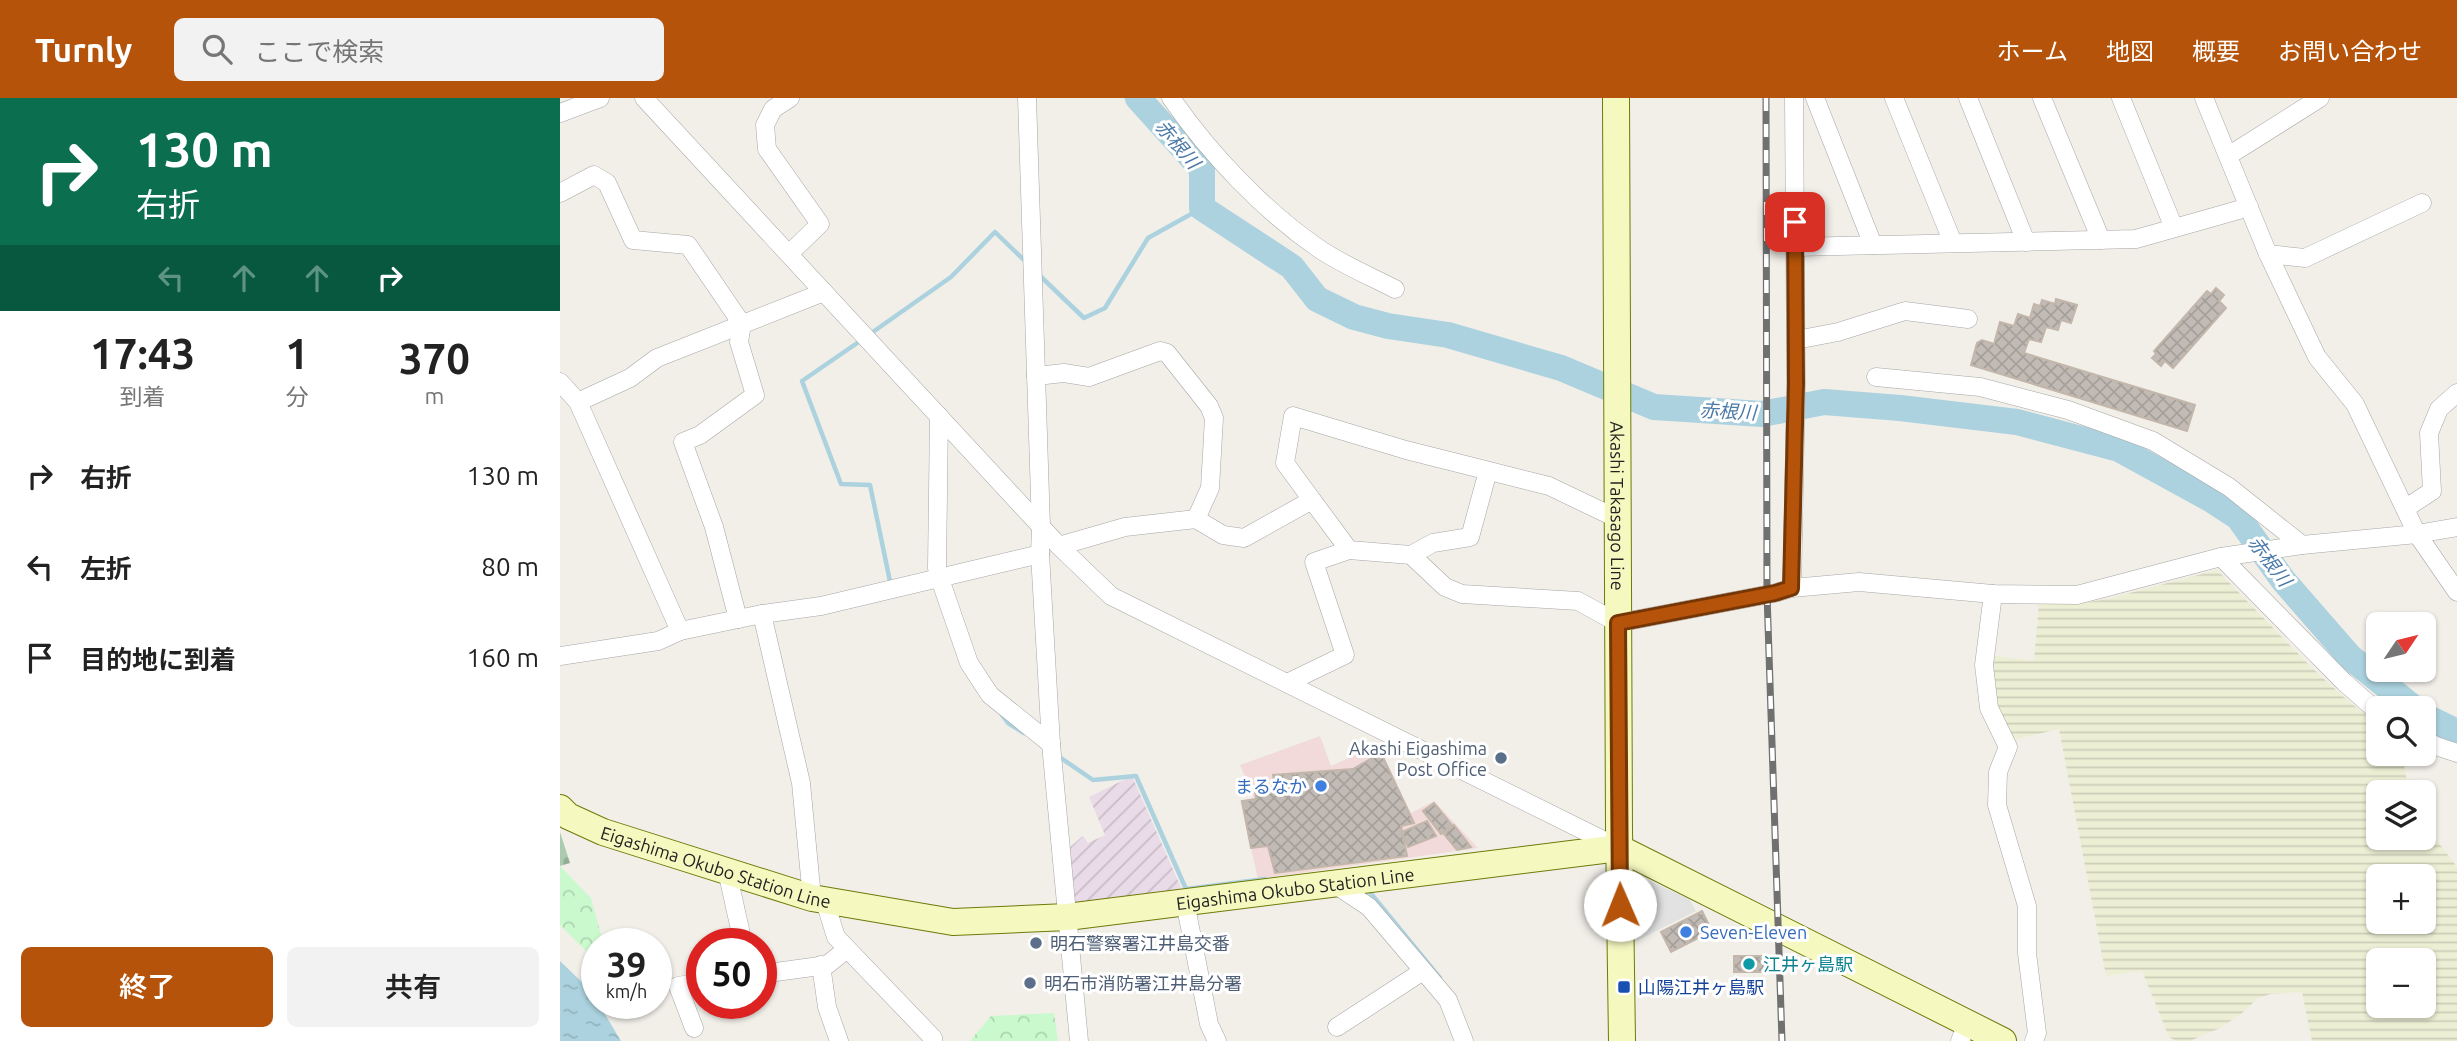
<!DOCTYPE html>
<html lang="ja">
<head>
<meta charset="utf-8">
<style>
  body { margin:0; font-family:Ubuntu,"Noto Sans JP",sans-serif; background:#f2f2f2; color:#222; height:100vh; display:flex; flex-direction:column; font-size:26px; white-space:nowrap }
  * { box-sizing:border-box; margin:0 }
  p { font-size:23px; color:#767676 }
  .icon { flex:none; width:38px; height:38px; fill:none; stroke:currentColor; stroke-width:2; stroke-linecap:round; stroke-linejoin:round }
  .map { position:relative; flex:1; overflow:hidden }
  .sheet { display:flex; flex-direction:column; background:#fff; width:560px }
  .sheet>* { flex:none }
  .banner { background:#0b6e4f; color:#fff; overflow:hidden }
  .needle { width:46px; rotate:55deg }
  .buttons { position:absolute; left:1806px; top:514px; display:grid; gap:14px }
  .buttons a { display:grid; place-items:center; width:70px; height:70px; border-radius:10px; background:#fff; box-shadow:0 2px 5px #0004; font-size:35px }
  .speed { position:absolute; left:21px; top:830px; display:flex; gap:14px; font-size:35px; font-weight:700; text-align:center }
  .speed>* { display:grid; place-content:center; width:91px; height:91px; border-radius:50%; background:#fff; box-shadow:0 2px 5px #0004; line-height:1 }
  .speed small { font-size:18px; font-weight:400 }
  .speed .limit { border:10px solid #d22; background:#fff; color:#111 }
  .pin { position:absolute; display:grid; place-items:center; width:60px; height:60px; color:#fff; margin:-30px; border-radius:14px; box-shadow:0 4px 10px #0006 }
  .me { position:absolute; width:77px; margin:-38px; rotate:359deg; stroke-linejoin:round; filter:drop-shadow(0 0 5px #0008) }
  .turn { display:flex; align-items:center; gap:24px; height:147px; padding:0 21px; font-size:32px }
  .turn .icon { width:91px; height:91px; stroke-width:2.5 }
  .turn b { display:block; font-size:49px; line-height:60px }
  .lanes { display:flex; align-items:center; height:66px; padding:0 21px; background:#0003; justify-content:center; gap:35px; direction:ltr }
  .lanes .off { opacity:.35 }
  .eta { display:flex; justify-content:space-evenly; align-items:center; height:119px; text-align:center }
  .eta b { font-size:42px; font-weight:600; line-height:49px }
  .action { display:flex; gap:14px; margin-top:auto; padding:14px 21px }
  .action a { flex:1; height:80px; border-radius:10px; background:#b45309; color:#fff; font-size:28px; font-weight:600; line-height:80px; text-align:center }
  .action a+a { background:#f2f2f2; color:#222 }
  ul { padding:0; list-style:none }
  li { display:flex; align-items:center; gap:21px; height:91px; padding:0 21px }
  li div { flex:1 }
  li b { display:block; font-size:26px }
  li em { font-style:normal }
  header { display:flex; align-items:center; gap:42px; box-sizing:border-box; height:98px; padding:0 35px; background:#b45309; color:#fff }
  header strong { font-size:33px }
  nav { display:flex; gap:38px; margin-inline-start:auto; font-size:24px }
  .search { width:490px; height:63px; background:#f2f2f2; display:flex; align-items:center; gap:18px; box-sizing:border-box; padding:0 24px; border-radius:10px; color:#767676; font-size:26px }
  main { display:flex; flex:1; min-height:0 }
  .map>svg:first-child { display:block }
</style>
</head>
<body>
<header>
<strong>Turnly</strong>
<div class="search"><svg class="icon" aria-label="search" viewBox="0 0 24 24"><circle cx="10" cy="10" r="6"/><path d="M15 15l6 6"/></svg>ここで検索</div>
<nav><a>ホーム</a><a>地図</a><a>概要</a><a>お問い合わせ</a></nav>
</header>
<main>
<section class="sheet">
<div class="banner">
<div class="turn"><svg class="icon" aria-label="right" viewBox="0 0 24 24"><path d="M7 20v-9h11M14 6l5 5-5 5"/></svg><div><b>130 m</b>右折</div></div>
<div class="lanes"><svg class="icon off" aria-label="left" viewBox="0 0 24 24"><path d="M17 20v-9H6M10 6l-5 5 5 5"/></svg><svg class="icon off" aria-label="ahead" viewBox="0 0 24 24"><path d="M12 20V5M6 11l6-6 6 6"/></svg><svg class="icon off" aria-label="ahead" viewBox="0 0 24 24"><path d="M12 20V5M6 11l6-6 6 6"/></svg><svg class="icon" aria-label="right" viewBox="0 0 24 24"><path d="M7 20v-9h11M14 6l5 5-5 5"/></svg></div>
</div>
<div class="eta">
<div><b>17:43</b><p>到着</p></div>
<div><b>1</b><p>分</p></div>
<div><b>370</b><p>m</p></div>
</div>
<ul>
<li><svg class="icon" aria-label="right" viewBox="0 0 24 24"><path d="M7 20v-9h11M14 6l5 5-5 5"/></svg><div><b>右折</b></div><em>130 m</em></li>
<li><svg class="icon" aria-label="left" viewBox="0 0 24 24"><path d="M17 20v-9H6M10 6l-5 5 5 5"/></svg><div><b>左折</b></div><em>80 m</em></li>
<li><svg class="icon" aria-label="arrive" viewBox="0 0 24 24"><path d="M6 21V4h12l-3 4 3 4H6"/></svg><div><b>目的地に到着</b></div><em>160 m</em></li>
</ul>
<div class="action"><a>終了</a><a>共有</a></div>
</section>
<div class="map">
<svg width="1897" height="943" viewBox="0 0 1897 943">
  <defs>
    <pattern id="industrial-furrows" width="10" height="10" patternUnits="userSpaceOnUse" patternTransform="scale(1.75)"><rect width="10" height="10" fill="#eadbe8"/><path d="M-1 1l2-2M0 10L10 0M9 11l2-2" fill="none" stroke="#c8bcc7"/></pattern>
    <pattern id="farmland-rules" width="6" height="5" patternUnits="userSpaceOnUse" patternTransform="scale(1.75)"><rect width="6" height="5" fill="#edefd5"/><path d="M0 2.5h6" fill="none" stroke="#cbcdb7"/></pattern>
    <pattern id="cemetery-stones" width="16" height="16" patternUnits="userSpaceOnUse" patternTransform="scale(1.75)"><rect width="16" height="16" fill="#abcab0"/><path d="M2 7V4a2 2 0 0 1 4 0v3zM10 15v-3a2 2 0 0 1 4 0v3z" fill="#93ad97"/></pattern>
    <pattern id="park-crowns" width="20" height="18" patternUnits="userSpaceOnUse" patternTransform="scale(1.75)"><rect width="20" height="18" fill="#c9f9cd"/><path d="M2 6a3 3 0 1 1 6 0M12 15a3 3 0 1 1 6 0" fill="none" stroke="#acd5b0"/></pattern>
    <pattern id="water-ripples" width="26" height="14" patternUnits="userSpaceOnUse" patternTransform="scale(1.75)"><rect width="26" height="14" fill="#abd2de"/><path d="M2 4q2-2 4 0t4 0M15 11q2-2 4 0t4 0" fill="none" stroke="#93b4be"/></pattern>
    <pattern id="building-cross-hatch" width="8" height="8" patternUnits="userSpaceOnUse" patternTransform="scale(1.75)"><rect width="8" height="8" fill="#c2bbb5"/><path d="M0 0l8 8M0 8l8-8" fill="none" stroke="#a6a09b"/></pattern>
  </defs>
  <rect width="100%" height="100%" fill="#f2efe9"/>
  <polygon fill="#f1dad9" points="760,638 771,668 818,647 851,715 874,703 918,750 698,781 680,703 694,700 680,667"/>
  <polygon fill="url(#industrial-furrows)" points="572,678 622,792 511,806 510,749 523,738 528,745 545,737 529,699"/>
  <path fill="url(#farmland-rules)" fill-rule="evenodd" d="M1657 472 1752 570 1787 602 1818 626V656H1842L1849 695H1818V740H1864V725L1897 769V943H1752L1742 894 1711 896 1698 900 1682 915 1660 930 1630 943H1616L1609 939 1582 873 1546 878 1499 631 1451 642 1434 613 1430 557 1474 563 1479 505 1517 506 1547 501ZM1818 779H1864V824H1818ZM1818 863H1864V908H1818Z"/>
  <polygon fill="url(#cemetery-stones)" points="0,734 10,765 0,768"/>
  <g fill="url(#park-crowns)">
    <polygon points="0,768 31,800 41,837 28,855 0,827"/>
    <polygon points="494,915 498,943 410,943 431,918"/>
  </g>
  <polygon fill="#e2e2e2" points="1090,783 1129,801 1136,813 1074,844 1073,794"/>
  <g fill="url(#water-ripples)">
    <polygon points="564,0 583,0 608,22 633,61 603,34 587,28"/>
    <polygon points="0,863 31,893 61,943 0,943"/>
  </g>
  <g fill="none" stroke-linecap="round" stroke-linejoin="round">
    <g stroke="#abd2de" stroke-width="4.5">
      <polyline points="477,175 524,220 545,210 588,140 642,110"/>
      <polyline points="310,236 391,179 435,134 466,164"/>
      <polyline points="303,241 242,283 281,386 310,387 331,488"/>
      <polyline points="442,617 448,625 464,635"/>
      <polyline points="498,658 533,682 576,678 626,791 705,781"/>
      <polyline points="808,792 880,880"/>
    </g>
    <g stroke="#abd2de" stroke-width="26">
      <polyline points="578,0 642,71 642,110 732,169 757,201 794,219 828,228 888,237 1001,270 1094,309 1202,316 1264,304 1340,310 1457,324 1559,351 1652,402 1678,419 1723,482 1790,559 1855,611"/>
      <polyline points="1864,618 1897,634"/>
    </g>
  </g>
  <g fill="url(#building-cross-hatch)" stroke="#c3b6ab" stroke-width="2">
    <polygon points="1656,190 1664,197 1659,203 1666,210 1613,270 1605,263 1601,268 1592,260 1596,256 1594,253 1647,193 1651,196"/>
    <polygon points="1496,201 1517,207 1511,225 1501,222 1498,232 1486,229 1481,244 1469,241 1464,255 1635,307 1627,333 1411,267 1417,245 1422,242 1434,246 1440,224 1454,228 1458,216 1470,220 1474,206 1480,208 1482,202 1495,206"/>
    <polygon points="821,655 854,725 841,728 847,758 715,775 708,748 691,750 682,703 696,701 695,689 715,689 713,677 793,671"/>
    <polygon points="874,705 892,727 881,736 863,713"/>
    <polygon points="867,723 876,738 848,749 842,734"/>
    <polygon points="894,727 911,749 897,752 884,736"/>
    <polygon points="1142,813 1152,833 1111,854 1101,834"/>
    <rect x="1174" y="858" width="31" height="16"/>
  </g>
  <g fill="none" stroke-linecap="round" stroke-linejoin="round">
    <g stroke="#a6a6a6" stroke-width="19">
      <g id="street">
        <polyline points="84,0 499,448 551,498 1059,750"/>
        <polyline points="467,0 481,429 480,456 491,646 519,943"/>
        <path d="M611 0C649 55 703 112 758 150 781 166 810 178 835 191"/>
        <polyline points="1255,0 1313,147"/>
        <polyline points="1334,0 1393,145"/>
        <polyline points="1408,0 1466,144"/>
        <polyline points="1482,0 1541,142"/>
        <polyline points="1561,0 1614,130"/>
        <polyline points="1644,0 1708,156 1757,259 1795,306 1857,436 1897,494"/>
        <polyline points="0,15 40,0"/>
        <polyline points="1668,58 1760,0"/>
        <polyline points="0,95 34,77 47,85 73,142 128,147 182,226 179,244 195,297 140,337 123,344 154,429 178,521"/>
        <polyline points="1235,149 1576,141 1689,109"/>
        <polyline points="229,156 260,126 207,51 205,27 213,11 230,0"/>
        <polyline points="1708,156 1745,160 1862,105"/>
        <polyline points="1236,242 1278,234 1345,213 1408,221"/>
        <polyline points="476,278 504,275 529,279 600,253 607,255 649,308 654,320 650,390 636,421"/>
        <polyline points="1316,279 1420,289 1508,312 1593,343 1669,389 1742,447"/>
        <polyline points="0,284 18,304 120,533"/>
        <polyline points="18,304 70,280 97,260 264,194"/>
        <polyline points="379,318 377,470 380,481 409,565 430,597 491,646"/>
        <polyline points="752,402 725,365 733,318 846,352 989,388 1058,421"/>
        <polyline points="1846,410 1872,393 1869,335 1879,311 1897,295"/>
        <polyline points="499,448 565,429 636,421 663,437 684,440 752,402 789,452 851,457 885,489 902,496 1018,503 1058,525 1215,495 1232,490 1299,484 1433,496 1517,497 1661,459 1742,447 1857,436 1897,429"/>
        <polyline points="851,457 873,445 910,439 928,373"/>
        <polyline points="1661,459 1784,584 1818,614"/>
        <polyline points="1232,490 1236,285 1234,0"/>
        <polyline points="1433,496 1424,567 1429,610 1448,649 1438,674 1437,707 1467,808 1467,855 1477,935 1474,943"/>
        <polyline points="202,516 241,685 252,800"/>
        <polyline points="0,558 98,543 120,533 202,516 261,508 480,456"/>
        <polyline points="727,585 785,557 754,464 789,452"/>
        <polyline points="1864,641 1876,648 1897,655"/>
        <polyline points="167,773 183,845"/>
        <polyline points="773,785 809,809 888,902 904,943"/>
        <polyline points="265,804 276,839 373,940 373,943"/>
        <polyline points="625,804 649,926 657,943"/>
        <polyline points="261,867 267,909 279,943"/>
        <polyline points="201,876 267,867 287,851"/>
        <polyline points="777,929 863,873"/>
        <polyline points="134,930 118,888 142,884"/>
        <polyline points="1400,943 1407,926"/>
      </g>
    </g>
    <g stroke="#6d7a08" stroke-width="28">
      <g id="secondary">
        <path id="s1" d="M1056 0 1059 732 1062 943"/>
        <path id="s2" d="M0 710 8 718 43 734 252 800 393 824 507 819 1059 750 1443 943"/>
      </g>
    </g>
    <use href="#street" stroke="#fff" stroke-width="18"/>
    <use href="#secondary" stroke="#f5f9c0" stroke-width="26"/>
    <g stroke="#707070" stroke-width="7">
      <polyline id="rail" points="1206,0 1207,496 1222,943"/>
    </g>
    <use href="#rail" stroke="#fff" stroke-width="4.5" stroke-dasharray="13" stroke-linecap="butt"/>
  </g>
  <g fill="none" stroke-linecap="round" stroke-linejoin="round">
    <g stroke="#753606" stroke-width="18">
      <polyline id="route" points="1060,807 1058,525 1215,495 1231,490 1236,285 1235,124"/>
    </g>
    <use href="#route" stroke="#b45309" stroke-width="12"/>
  </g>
  <g fill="#5c6f8a" stroke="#fff" stroke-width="2.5">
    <circle cx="941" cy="660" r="7"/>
    <circle cx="476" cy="845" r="7"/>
    <circle cx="470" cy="885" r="7"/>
  </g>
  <g fill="#3f7fe0" stroke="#fff" stroke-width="2.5">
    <circle cx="761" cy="688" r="7"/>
    <circle cx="1126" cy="834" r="7"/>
  </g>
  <circle fill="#0f9aa8" stroke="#fff" stroke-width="2.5" cx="1189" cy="866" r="7"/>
  <rect fill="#1a4fb4" stroke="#fff" stroke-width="2.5" x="1057" y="882" width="14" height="14" rx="3.5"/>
  <g text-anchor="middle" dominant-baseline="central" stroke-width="6" stroke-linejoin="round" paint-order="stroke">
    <g font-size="18" fill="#222" stroke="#fff">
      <text stroke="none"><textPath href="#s1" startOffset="408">Akashi Takasago Line</textPath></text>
      <text stroke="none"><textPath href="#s2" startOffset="168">Eigashima Okubo Station Line</textPath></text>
      <text stroke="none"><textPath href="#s2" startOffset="756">Eigashima Okubo Station Line</textPath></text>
    </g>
    <g font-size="18" fill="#4e5e75" stroke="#fff" text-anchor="start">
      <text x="927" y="650" text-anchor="end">Akashi Eigashima<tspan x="927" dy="21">Post Office</tspan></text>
      <text x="490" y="845">明石警察署江井島交番</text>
      <text x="484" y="885">明石市消防署江井島分署</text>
    </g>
    <g font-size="18" fill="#366cbe" stroke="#fff" text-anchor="end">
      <text x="747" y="688">まるなか</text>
      <text x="1140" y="834" text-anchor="start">Seven-Eleven</text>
    </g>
    <g font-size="18" fill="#0d838f" stroke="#fff" text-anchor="start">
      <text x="1203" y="866">江井ヶ島駅</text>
    </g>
    <g font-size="18" fill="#164399" stroke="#fff" text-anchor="start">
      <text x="1078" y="889">山陽江井ヶ島駅</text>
    </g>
    <g font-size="19" font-style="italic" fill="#4c7aa8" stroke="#fff">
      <text transform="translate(618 46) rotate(50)">赤根川</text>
      <text transform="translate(1168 313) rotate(3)">赤根川</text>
      <text transform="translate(1710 463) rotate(53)">赤根川</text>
    </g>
  </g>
</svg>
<div class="buttons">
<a><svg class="needle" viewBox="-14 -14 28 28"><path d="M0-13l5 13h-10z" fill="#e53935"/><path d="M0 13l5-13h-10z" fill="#767676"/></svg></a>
<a><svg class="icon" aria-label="search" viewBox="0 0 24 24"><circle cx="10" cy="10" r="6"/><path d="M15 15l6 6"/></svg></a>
<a><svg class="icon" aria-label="layers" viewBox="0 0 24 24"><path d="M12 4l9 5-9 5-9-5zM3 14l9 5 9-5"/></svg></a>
<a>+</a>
<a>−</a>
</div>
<div class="speed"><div>39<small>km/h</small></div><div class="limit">50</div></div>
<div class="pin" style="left:1235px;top:124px;background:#d93025"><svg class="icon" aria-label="arrive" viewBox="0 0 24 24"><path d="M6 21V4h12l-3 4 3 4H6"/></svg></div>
<svg class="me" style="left:1060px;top:807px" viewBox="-20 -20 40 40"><circle r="19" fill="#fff"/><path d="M0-13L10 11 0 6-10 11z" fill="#b45309"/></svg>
</div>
</main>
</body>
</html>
